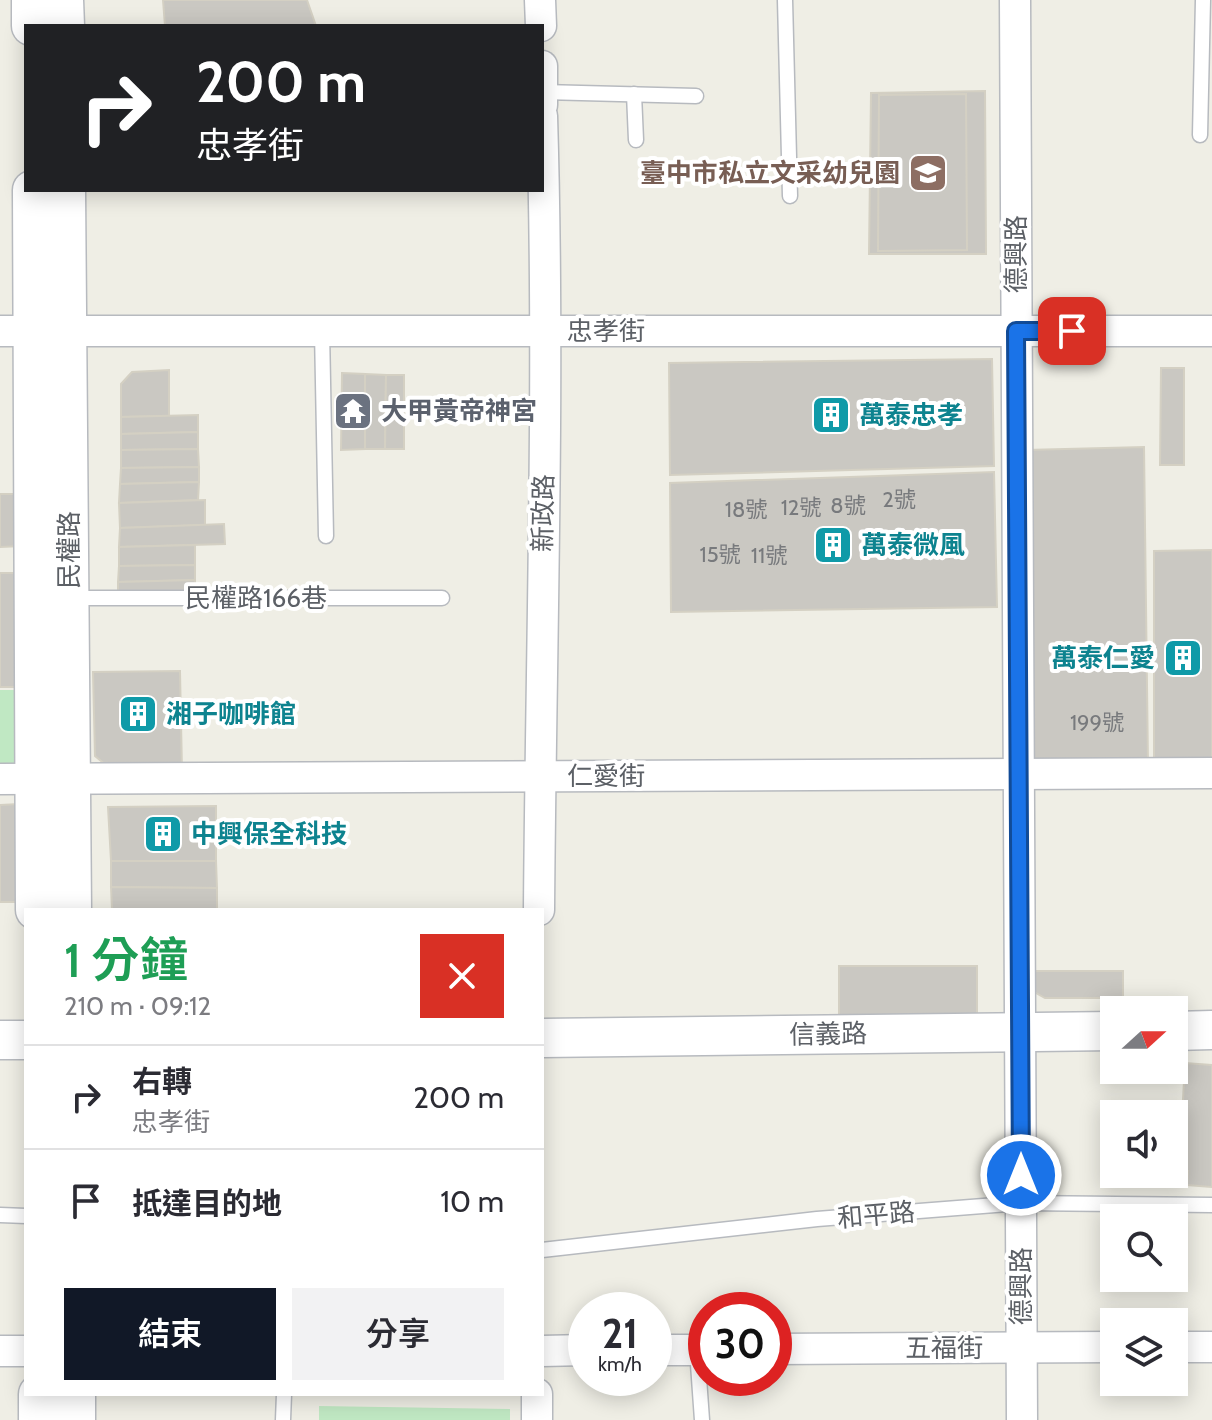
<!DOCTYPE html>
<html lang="zh-TW">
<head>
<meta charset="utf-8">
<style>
  body { margin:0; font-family:Cabin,"Noto Sans TC",sans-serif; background:#f2f2f3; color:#2b2b33; height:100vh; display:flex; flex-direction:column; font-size:30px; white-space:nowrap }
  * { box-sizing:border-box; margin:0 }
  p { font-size:26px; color:#7c7c81 }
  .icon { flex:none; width:44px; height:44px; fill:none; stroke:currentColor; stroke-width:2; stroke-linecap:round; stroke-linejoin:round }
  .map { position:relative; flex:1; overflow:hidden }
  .side { position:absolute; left:24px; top:908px; width:520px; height:488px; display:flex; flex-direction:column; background:#fff; border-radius:0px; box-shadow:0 4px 20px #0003 }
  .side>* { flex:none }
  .guide { position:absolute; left:24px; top:24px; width:520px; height:168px; border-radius:0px; box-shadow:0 4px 20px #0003; background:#202124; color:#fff; overflow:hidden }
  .needle { width:52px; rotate:69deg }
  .buttons { position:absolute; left:1100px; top:996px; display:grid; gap:16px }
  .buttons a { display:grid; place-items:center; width:88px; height:88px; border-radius:0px; background:#fff; box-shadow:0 4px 20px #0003; font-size:40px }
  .speed { position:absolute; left:568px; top:1292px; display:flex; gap:16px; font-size:40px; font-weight:700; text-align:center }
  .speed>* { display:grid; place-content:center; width:104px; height:104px; border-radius:50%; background:#fff; box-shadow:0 4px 20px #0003; line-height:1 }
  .speed small { font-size:20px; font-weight:400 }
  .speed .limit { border:12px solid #d22; background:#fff; color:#111 }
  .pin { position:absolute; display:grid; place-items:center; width:68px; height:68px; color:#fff; margin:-34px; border-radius:16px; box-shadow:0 4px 12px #0006 }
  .me { position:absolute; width:88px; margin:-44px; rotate:0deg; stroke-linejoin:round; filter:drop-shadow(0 0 6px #0008) }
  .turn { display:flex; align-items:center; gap:28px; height:168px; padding:0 40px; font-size:36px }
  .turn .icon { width:104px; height:104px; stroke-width:2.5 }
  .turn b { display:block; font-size:56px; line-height:68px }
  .round { display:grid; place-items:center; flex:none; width:84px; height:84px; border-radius:0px; background:#f2f2f3 }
  .overview { display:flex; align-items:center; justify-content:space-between; height:136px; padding:0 40px }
  h1 { font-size:48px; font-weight:600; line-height:60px; color:#1e9e55 }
  .button { display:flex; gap:16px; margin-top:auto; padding:16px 40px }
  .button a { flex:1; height:92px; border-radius:0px; background:#111827; color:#fff; font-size:32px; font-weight:600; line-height:92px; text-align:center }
  .button a+a { background:#f2f2f3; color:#2b2b33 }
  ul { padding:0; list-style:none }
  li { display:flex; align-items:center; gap:24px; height:104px; padding:0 40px; border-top:2px solid #e1e1e2 }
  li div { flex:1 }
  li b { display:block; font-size:30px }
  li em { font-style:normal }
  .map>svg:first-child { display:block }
</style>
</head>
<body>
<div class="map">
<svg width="1212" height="1420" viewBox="0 0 1212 1420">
  <rect width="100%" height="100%" fill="#efeee5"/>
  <g fill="#c0e8c3">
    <polygon points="0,690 20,690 19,772 0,772"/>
    <polygon points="319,1406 510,1409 510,1420 319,1420"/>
  </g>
  <g fill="#cac8c2" stroke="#d4d0c3" stroke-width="2">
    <polygon points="163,0 307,0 316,26 165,26"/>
    <polygon points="985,91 986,254 869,254 871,93"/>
    <polygon points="966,94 967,250 878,251 879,95"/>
    <polygon points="992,359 994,466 670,475 669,363"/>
    <polygon points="1161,368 1184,368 1184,465 1160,465"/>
    <polygon points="169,370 169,416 121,417 121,384 132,372"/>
    <polygon points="342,373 365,374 365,449 341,450"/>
    <polygon points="365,374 386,375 385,449 365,449"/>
    <polygon points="386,375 404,375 404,449 385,449"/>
    <polygon points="198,415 198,432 121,434 121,417"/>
    <polygon points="198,432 198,449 121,450 121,434"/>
    <polygon points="1144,447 1148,764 1032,764 1026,450"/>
    <polygon points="198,449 199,467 121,468 121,450"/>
    <polygon points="199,467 199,482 120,484 121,468"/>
    <polygon points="994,472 997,607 671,612 670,483"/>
    <polygon points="199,482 198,500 119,503 120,484"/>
    <polygon points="0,494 21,494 21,546 0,547"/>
    <polygon points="205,500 205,525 120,528 119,503"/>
    <polygon points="224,524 225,544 119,547 120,528"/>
    <polygon points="195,545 195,565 119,566 119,547"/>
    <polygon points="1212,550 1212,766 1154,766 1154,551"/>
    <polygon points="195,565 195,580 118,582 119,566"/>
    <polygon points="0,573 22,573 20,687 0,687"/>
    <polygon points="195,580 195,595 118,596 118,582"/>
    <polygon points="180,671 182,771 112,770 95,756 93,672"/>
    <polygon points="19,804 20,902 0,902 0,805"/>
    <polygon points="216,806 216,861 111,861 108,807"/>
    <polygon points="111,861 216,861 217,888 111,887"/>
    <polygon points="111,887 217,888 217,910 112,910"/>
    <polygon points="839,966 977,966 977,1022 839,1023"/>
    <polygon points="1030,971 1123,971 1123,998 1045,998 1036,993 1030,985"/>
    <polygon points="1185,1063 1212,1065 1212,1187 1187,1185 1188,1171 1179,1171"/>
  </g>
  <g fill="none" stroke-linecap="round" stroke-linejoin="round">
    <g stroke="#b7babf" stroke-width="17">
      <g id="service">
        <polyline points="785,0 790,196"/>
        <polyline points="543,92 696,96"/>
        <polyline points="634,94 636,140"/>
        <polyline points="1200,135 1203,0"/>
        <polyline points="322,331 326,536"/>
        <polyline points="70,598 442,598"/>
        <polyline points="0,1215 26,1216"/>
        <polyline points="542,1250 817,1219 1021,1203 1212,1205"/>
        <polyline points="697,1350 702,1420"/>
        <polyline points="283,1420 284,1394"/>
      </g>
    </g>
    <g stroke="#b7babf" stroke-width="33">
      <g id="minor">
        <polyline points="540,0 541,26"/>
        <polyline points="1015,0 1022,1420"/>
        <polyline points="542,66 542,105"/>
        <polyline points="0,331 1212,331"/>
        <polyline points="0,779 1212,773"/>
        <path d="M539 910C541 646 550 380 542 116"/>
        <polyline points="1174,1347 1212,1347"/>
        <polyline points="774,1349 1114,1347"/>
        <polyline points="654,1350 706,1350"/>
        <polyline points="0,1351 26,1351"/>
        <polyline points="542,1351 586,1350"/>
        <polyline points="537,1394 537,1420"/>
      </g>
    </g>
    <g stroke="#b7babf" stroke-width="41">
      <g id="tertiary">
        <polyline points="31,0 31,26"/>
        <polyline points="64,0 65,26"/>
        <polyline points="32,190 35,910"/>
        <polyline points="66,190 72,910"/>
        <polyline points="1174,1031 1212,1030"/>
        <polyline points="542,1038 1114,1031"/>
        <polyline points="0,1040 26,1040"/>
        <polyline points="38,1394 38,1420"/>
        <polyline points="76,1394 76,1420"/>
      </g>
    </g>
    <use href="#service" stroke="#fff" stroke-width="14"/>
    <use href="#minor" stroke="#fff" stroke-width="30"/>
    <use href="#tertiary" stroke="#fff" stroke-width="38"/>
  </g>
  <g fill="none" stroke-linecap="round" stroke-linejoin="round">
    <g stroke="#114b97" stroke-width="20">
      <polyline id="route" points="1021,1175 1016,331 1072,331"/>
    </g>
    <use href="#route" stroke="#1a73e8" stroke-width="14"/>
  </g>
  <defs>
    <g id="school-square" transform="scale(2)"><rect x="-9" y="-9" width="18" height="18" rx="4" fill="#8d6e63" stroke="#fff"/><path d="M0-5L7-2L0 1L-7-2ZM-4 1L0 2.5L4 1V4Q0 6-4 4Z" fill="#fff"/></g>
    <g id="temple-square" transform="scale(2)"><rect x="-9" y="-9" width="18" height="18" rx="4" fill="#6b7280" stroke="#fff"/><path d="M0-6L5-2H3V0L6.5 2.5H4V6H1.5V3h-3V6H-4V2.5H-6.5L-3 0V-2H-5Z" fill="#fff"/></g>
    <g id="building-square" transform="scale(2)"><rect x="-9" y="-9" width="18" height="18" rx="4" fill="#0f9aa8" stroke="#fff"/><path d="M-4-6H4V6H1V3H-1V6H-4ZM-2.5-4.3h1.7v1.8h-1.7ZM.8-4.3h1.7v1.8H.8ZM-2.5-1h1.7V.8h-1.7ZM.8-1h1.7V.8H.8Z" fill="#fff"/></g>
  </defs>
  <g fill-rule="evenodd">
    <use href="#school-square" x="928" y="173"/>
    <use href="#temple-square" x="353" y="411"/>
    <use href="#building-square" x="831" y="415"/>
    <use href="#building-square" x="833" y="545"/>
    <use href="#building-square" x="1183" y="658"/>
    <use href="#building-square" x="138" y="714"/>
    <use href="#building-square" x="163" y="834"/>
  </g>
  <g text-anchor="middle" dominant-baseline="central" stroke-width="8" stroke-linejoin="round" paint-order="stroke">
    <g font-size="22" fill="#787a7d">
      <text x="899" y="499">2號</text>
      <text x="848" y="505">8號</text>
      <text x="801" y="507">12號</text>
      <text x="746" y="509">18號</text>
      <text x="720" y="554">15號</text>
      <text x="769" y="555">11號</text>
      <text x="1097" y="722">199號</text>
    </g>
    <g font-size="26" font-weight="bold" fill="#785e54" stroke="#fff" text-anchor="end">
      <text x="900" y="173">臺中市私立文采幼兒園</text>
    </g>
    <g font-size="26" fill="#5c6066" stroke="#fff">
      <text transform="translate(1016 254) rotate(-90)">德興路</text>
      <text x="606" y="331">忠孝街</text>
      <text transform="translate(543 513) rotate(-89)">新政路</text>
      <text transform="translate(69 550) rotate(-90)">民權路</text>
      <text x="256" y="598">民權路166巷</text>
      <text x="606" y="776">仁愛街</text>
      <text transform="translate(828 1034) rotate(-1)">信義路</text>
      <text transform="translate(876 1215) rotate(-5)">和平路</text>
      <text transform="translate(1021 1286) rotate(-90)">德興路</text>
      <text x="944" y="1348">五福街</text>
    </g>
    <g font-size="26" font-weight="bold" fill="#5b616d" stroke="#fff" text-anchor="start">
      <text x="381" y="411">大甲黃帝神宮</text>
    </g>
    <g font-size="26" font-weight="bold" fill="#0d838f" stroke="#fff" text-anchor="start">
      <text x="859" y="415">萬泰忠孝</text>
      <text x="861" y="545">萬泰微風</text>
      <text x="1155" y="658" text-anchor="end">萬泰仁愛</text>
      <text x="166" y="714">湘子咖啡館</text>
      <text x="191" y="834">中興保全科技</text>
    </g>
  </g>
</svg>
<div class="buttons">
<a><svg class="needle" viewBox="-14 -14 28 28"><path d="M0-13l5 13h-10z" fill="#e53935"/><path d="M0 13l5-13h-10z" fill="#7c7c81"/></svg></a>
<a><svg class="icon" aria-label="sound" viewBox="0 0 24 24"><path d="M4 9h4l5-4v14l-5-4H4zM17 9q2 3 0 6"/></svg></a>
<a><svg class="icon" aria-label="search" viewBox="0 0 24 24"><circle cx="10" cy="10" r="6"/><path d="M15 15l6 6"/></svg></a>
<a><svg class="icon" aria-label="layers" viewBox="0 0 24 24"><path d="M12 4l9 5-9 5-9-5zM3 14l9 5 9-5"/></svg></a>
</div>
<div class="speed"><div>21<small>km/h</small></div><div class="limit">30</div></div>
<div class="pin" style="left:1072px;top:331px;background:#d93025"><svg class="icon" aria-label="arrive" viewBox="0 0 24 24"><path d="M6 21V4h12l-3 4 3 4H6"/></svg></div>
<svg class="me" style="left:1021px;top:1175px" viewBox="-20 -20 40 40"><circle r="17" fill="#1a73e8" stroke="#fff" stroke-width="3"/><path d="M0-11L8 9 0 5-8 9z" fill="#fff"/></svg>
<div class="guide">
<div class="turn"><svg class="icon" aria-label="right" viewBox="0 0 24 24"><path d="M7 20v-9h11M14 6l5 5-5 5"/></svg><div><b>200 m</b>忠孝街</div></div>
</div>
<section class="side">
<div class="overview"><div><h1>1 分鐘</h1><p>210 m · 09:12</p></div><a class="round" style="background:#d93025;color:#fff"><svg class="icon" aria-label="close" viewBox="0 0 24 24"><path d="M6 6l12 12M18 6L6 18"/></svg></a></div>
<ul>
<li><svg class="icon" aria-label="right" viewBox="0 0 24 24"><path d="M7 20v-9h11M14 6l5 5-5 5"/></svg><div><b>右轉</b><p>忠孝街</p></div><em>200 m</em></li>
<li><svg class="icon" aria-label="arrive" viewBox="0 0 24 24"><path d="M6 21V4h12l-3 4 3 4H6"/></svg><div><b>抵達目的地</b></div><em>10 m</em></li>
</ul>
<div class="button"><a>結束</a><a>分享</a></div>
</section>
</div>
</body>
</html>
